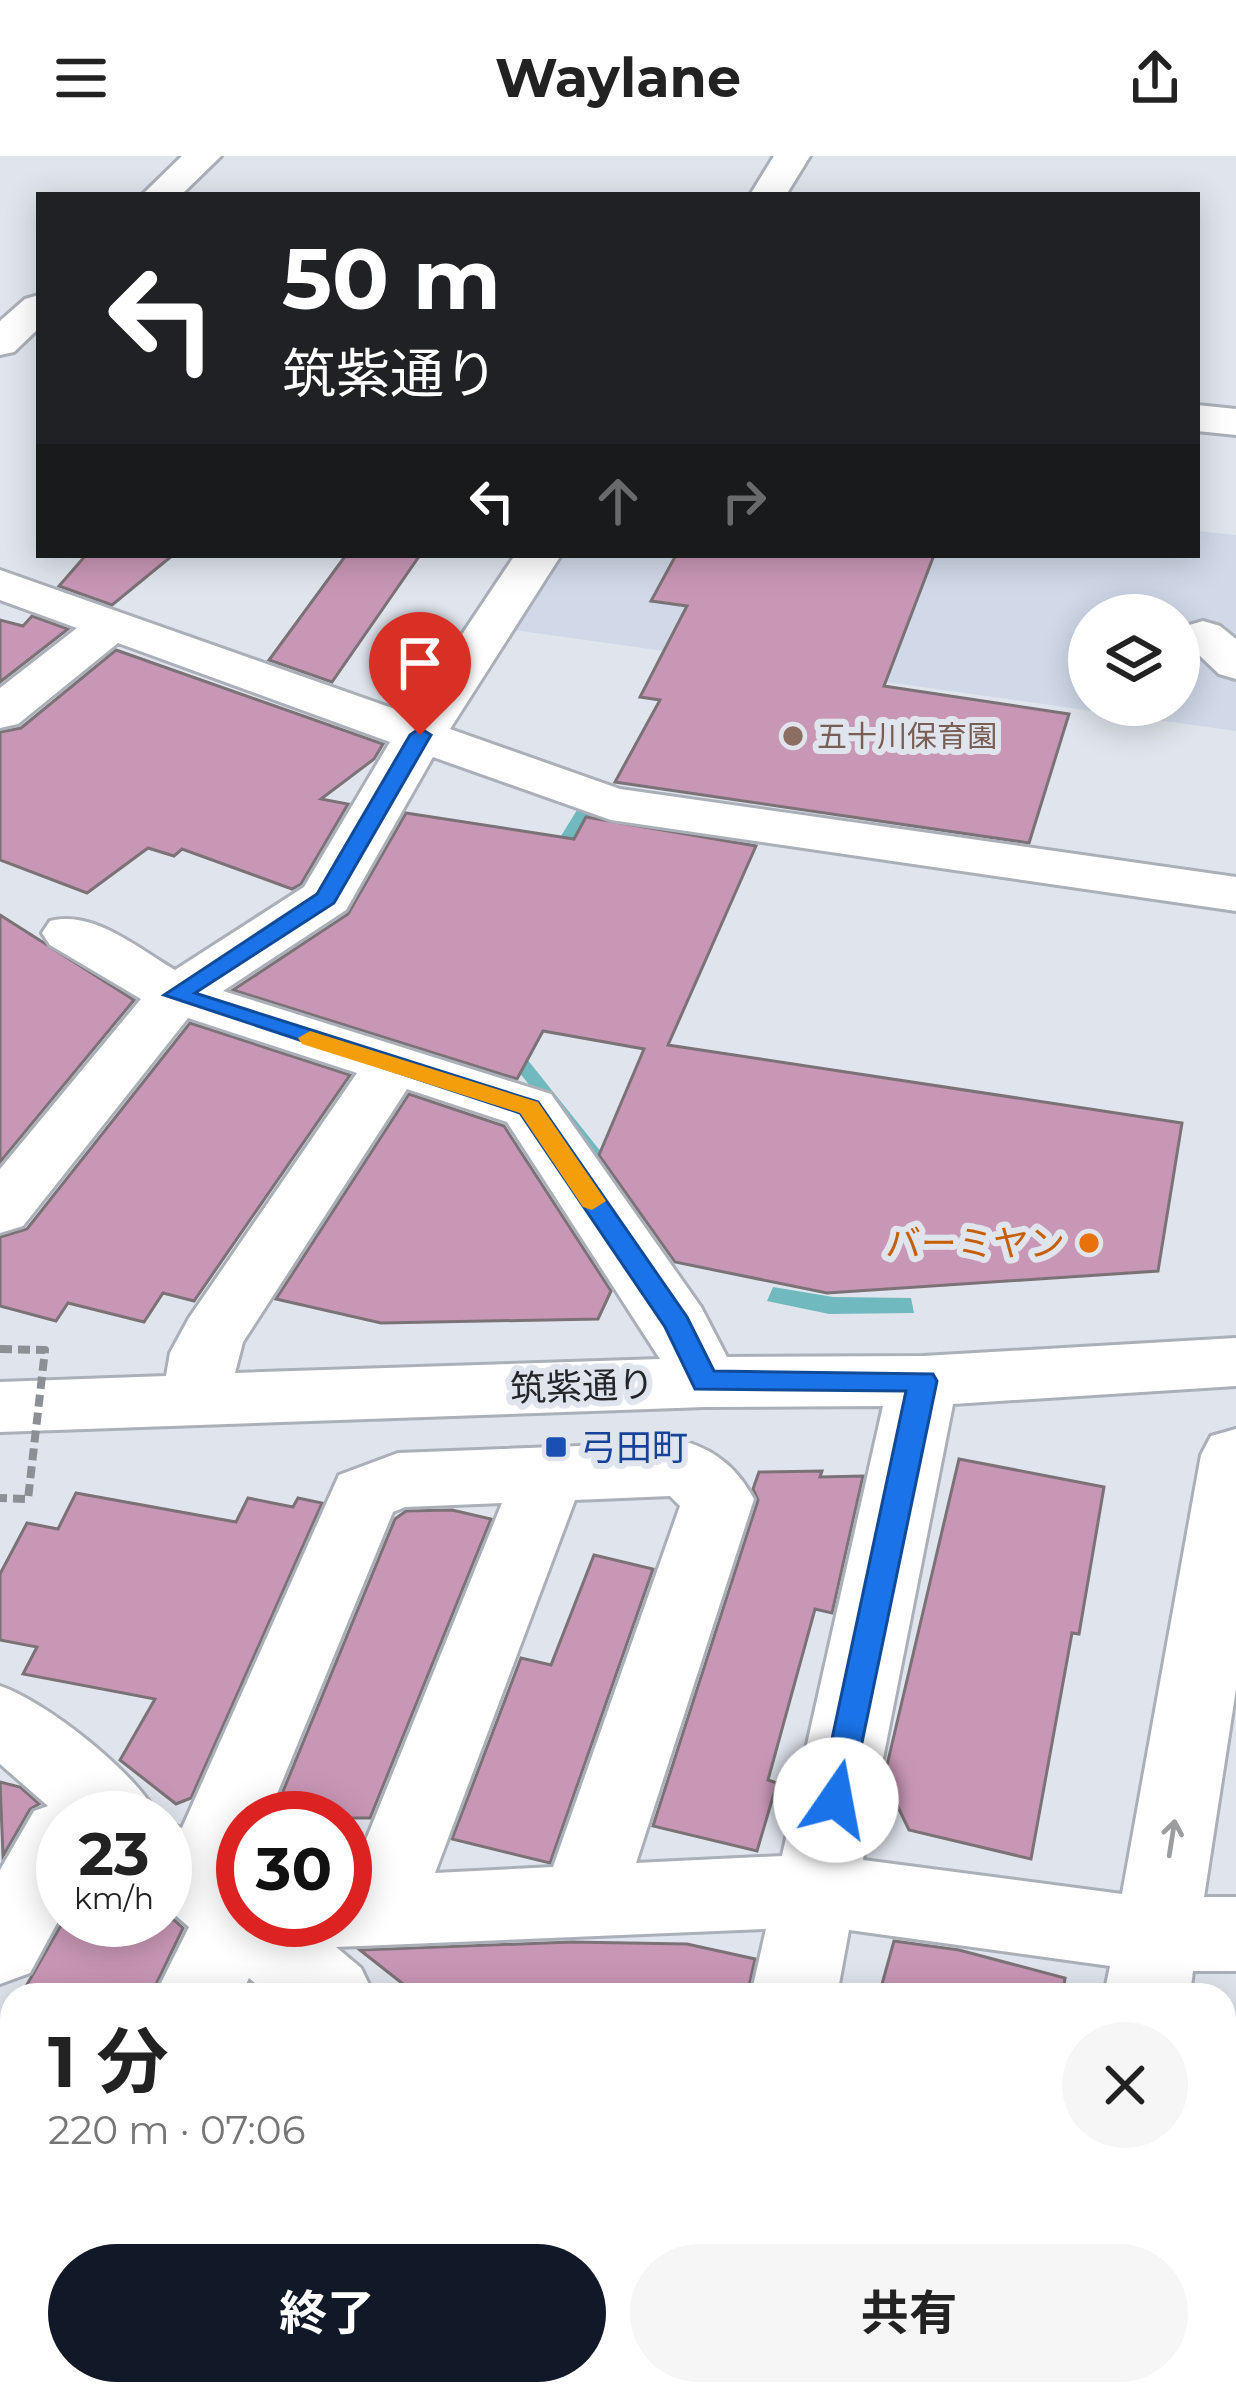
<!DOCTYPE html>
<html lang="ja">
<head>
<meta charset="utf-8">
<style>
  body { margin:0; font-family:Montserrat,"Noto Sans JP",sans-serif; background:#f6f6f6; color:#222; height:100vh; display:flex; flex-direction:column; font-size:45px; white-space:nowrap }
  * { box-sizing:border-box; margin:0 }
  p { font-size:39px; color:#767676 }
  .icon { flex:none; width:66px; height:66px; fill:none; stroke:currentColor; stroke-width:2; stroke-linecap:round; stroke-linejoin:round }
  .map { position:relative; flex:1; overflow:hidden }
  .details { position:absolute; left:0px; top:1827px; width:1236px; height:423px; display:flex; flex-direction:column; background:#fff; border-radius:36px 36px 0 0; box-shadow:0 6px 30px #0003 }
  .details>* { flex:none }
  .guide { position:absolute; left:36px; top:36px; width:1164px; height:366px; border-radius:0px; box-shadow:0 6px 30px #0003; background:#202124; color:#fff; overflow:hidden }
  .fabs { position:absolute; left:1068px; top:438px; display:grid; gap:24px }
  .fabs a { display:grid; place-items:center; width:132px; height:132px; border-radius:50%; background:#fff; box-shadow:0 6px 30px #0003; font-size:60px }
  .speed { position:absolute; left:36px; top:1635px; display:flex; gap:24px; font-size:60px; font-weight:700; text-align:center }
  .speed>* { display:grid; place-content:center; width:156px; height:156px; border-radius:50%; background:#fff; box-shadow:0 6px 30px #0003; line-height:1 }
  .speed small { font-size:30px; font-weight:400 }
  .speed .limit { border:18px solid #d22; background:#fff; color:#111 }
  .pin { position:absolute; display:grid; place-items:center; width:102px; height:102px; color:#fff; margin:-123px -51px; border-radius:50% 50% 50% 0; rotate:-45deg; box-shadow:0 0 12px #0007 }
  .pin .icon { rotate:45deg }
  .me { position:absolute; width:132px; margin:-66px; rotate:12deg; stroke-linejoin:round; filter:drop-shadow(0 0 9px #0008) }
  .turn { display:flex; align-items:center; gap:42px; height:252px; padding:0 48px; font-size:54px }
  .turn .icon { width:156px; height:156px; stroke-width:2.5 }
  .turn b { display:block; font-size:84px; line-height:102px }
  .lanes { display:flex; align-items:center; height:114px; padding:0 48px; background:#0003; justify-content:center; gap:60px; direction:ltr }
  .lanes .off { opacity:.35 }
  .round { display:grid; place-items:center; flex:none; width:126px; height:126px; border-radius:63px; background:#f6f6f6 }
  .head { display:flex; align-items:center; justify-content:space-between; height:204px; padding:0 48px }
  h1 { font-size:72px; font-weight:700; line-height:90px }
  .action { display:flex; gap:24px; margin-top:auto; padding:24px 48px }
  .action a { flex:1; height:138px; border-radius:72px; background:#111827; color:#fff; font-size:48px; font-weight:700; line-height:138px; text-align:center }
  .action a+a { background:#f6f6f6; color:#222 }
  header { display:flex; justify-content:space-between; align-items:center; height:156px; padding:0 48px; background:#fff; font-size:54px; font-weight:700 }
  .map>svg:first-child { display:block }
</style>
</head>
<body>
<header><svg class="icon" aria-label="menu" viewBox="0 0 24 24"><path d="M4 6h16M4 12h16M4 18h16"/></svg>Waylane<svg class="icon" aria-label="share" viewBox="0 0 24 24"><path d="M12 15V3M7 8l5-5 5 5M5 13v7h14v-7"/></svg></header>
<div class="map">
<svg width="1236" height="2249" viewBox="0 0 1236 2249">
  <rect width="100%" height="100%" fill="#e0e5ed"/>
  <path fill="#d1d9e9" fill-rule="evenodd" d="M1197 375 1236 379V575L507 473 554 399H1197ZM1089 459H1179V549H1089Z"/>
  <g fill="#70b9bf">
    <polygon points="577,654 592,656 479,843 653,1061 641,1066 460,844"/>
    <polygon points="773,1131 833,1141 911,1142 914,1157 829,1158 767,1145"/>
  </g>
  <g fill="#c997b6" stroke="#7b7277" stroke-width="3">
    <polygon points="86,399 173,399 112,449 59,430"/>
    <polygon points="346,399 420,399 332,526 269,504"/>
    <polygon points="676,399 934,399 884,530 1069,558 1029,687 615,626 660,544 640,541 687,450 651,445"/>
    <polygon points="32,460 68,473 0,526 0,464 23,470"/>
    <polygon points="116,494 383,588 374,603 321,643 348,648 301,728 292,733 182,693 174,700 148,692 87,737 0,704 0,576 21,572"/>
    <polygon points="406,657 574,683 586,661 756,690 668,889 1182,967 1158,1115 827,1137 675,1106 599,999 644,893 543,875 517,923 233,834 348,758"/>
    <polygon points="0,759 134,844 0,1006"/>
    <polygon points="190,867 350,919 194,1145 163,1137 144,1166 68,1147 56,1165 0,1150 0,1081 27,1073"/>
    <polygon points="409,938 504,970 611,1135 598,1163 381,1167 276,1143"/>
    <polygon points="959,1303 1104,1331 1079,1478 1072,1477 1031,1703 909,1674 884,1622"/>
    <polygon points="822,1315 820,1321 863,1320 832,1457 815,1453 768,1624 777,1627 757,1695 653,1670 758,1344 753,1333 759,1316"/>
    <polygon points="76,1337 236,1366 248,1342 293,1351 298,1342 322,1347 191,1642 176,1648 120,1604 155,1543 23,1518 37,1491 0,1484 0,1418 27,1367 58,1373"/>
    <polygon points="452,1354 491,1363 370,1662 272,1662 395,1363 406,1355"/>
    <polygon points="594,1399 653,1413 550,1707 452,1683 521,1502 551,1509"/>
    <polygon points="0,1626 20,1631 39,1648 30,1653 3,1700"/>
    <polygon points="64,1764 174,1764 183,1772 151,1839 21,1839"/>
    <polygon points="894,1785 959,1794 1065,1822 1063,1839 879,1839"/>
    <polygon points="571,1786 687,1788 755,1803 747,1839 417,1839 360,1794"/>
  </g>
  <g fill="none" stroke-linecap="round" stroke-linejoin="round">
    <g stroke="#abafb8" stroke-width="6">
      <g id="minor">
        <polygon points="182,0 221,0 181,39 142,39"/>
        <polygon points="774,0 810,0 786,39 750,39"/>
        <polygon points="39,139 39,172 14,196 0,199 0,165 25,143"/>
        <polygon points="1197,249 1236,253 1236,279 1197,275"/>
        <path d="M515 399H561L450 573 620 633 1236 721V755L611 664 433 601 346 754 223 835 551 938 701 1151 727 1201 923 1200 1236 1182V1230L953 1248 863 1704 1122 1738 1201 1299 1211 1280 1236 1273V1533L1204 1741H1236V1815H1193L1190 1839H1104L1110 1810 849 1774 837 1839H751L766 1773 336 1791 361 1812 374 1839H269L249 1822 241 1839H155L189 1771 165 1750V1666L182 1672 339 1319 398 1297 687 1286C718 1296 738 1314 754 1343L636 1707 782 1700 883 1250 705 1251 0 1276V1226L166 1220 170 1197 189 1162 357 917 188 862 23 1070 0 1077V1013L141 843 50 789 42 777 50 765C94 754 137 792 175 814L304 731 390 586 118 487 18 568 0 572V532L77 472 0 444V414L409 558ZM407 933 507 966 660 1203 235 1217 243 1186ZM670 1340 680 1350 553 1711 435 1717 575 1344ZM502 1347 351 1721 345 1722V1764H306L309 1769 302 1764H243V1662H267L393 1356 405 1351Z"/>
        <polygon points="1203,465 1220,470 1236,483 1236,523 1219,518 1179,480 1186,470"/>
        <path d="M0 1530C47 1546 138 1618 159 1662H63V1756L30 1817 0 1828V1714L34 1655 48 1650 0 1608Z"/>
        <polygon points="1236,1886 1236,2053 1224,2058 1224,1891"/>
        <polygon points="12,2164 12,2238 49,2238 44,2249 0,2249 0,2169"/>
        <polygon points="1224,2202 1236,2223 1236,2249 1144,2249 1146,2238 1224,2238"/>
        <polygon points="196,2238 293,2238 289,2249 192,2249"/>
        <polygon points="453,2238 549,2238 545,2249 449,2249"/>
        <polygon points="655,2238 751,2238 748,2249 652,2249"/>
        <polygon points="1036,2238 1132,2238 1130,2249 1034,2249"/>
      </g>
    </g>
    <use href="#minor" fill="#fff" fill-rule="evenodd"/>
    <polyline stroke="#8c9095" stroke-width="8" stroke-dasharray="12 6" stroke-linecap="butt" points="0,1193 45,1194 28,1343 0,1342"/>
  </g>
  <defs><path id="oneway-shaft" d="M-6 0H5M1.5-3L5.5 0L1.5 3" fill="none" stroke-width="1.6" stroke-linecap="round" stroke-linejoin="round" transform="scale(3)"/></defs>
  <use stroke="#9c9d9f" href="#oneway-shaft" transform="translate(1172 1682) rotate(-81)"/>
  <polygon fill="#1a73e8" stroke="#114b97" stroke-width="3" points="420,572 431,579 334,747 195,837 538,946 687,1161 714,1215 933,1218 937,1225 848,1654 824,1654 819,1644 906,1235 695,1233 665,1171 520,957 164,839 317,738 410,579"/>
  <polygon fill="#f59e0b" points="310,875 538,946 606,1045 592,1054 583,1051 520,957 302,888 298,882"/>
  <circle fill="#8d6e63" stroke="#e0e5ed" stroke-width="4.5" cx="793" cy="580" r="12"/>
  <circle fill="#e8710a" stroke="#e0e5ed" stroke-width="4.5" cx="1089" cy="1087" r="12"/>
  <rect fill="#1a4fb4" stroke="#e0e5ed" stroke-width="4.5" x="544" y="1279" width="24" height="24" rx="6"/>
  <g text-anchor="middle" dominant-baseline="central" stroke-width="12" stroke-linejoin="round" paint-order="stroke">
    <g font-size="30" fill="#785e54" stroke="#e0e5ed" text-anchor="start">
      <text x="817" y="580">五十川保育園</text>
    </g>
    <g font-size="36" fill="#c56008" stroke="#e0e5ed" text-anchor="end">
      <text x="1065" y="1087">バーミヤン</text>
    </g>
    <g font-size="36" fill="#242629" stroke="#e0e5ed">
      <text transform="translate(582 1230) rotate(-2)">筑紫通り</text>
    </g>
    <g font-size="36" fill="#164399" stroke="#e0e5ed" text-anchor="start">
      <text x="580" y="1291">弓田町</text>
    </g>
  </g>
</svg>
<div class="fabs">
<a><svg class="icon" aria-label="layers" viewBox="0 0 24 24"><path d="M12 4l9 5-9 5-9-5zM3 14l9 5 9-5"/></svg></a>
</div>
<div class="speed"><div>23<small>km/h</small></div><div class="limit">30</div></div>
<div class="pin" style="left:420px;top:579px;background:#d93025"><svg class="icon" aria-label="arrive" viewBox="0 0 24 24"><path d="M6 21V4h12l-3 4 3 4H6"/></svg></div>
<svg class="me" style="left:836px;top:1644px" viewBox="-20 -20 40 40"><circle r="19" fill="#fff"/><path d="M0-13L10 11 0 6-10 11z" fill="#1a73e8"/></svg>
<div class="guide">
<div class="turn"><svg class="icon" aria-label="left" viewBox="0 0 24 24"><path d="M17 20v-9H6M10 6l-5 5 5 5"/></svg><div><b>50 m</b>筑紫通り</div></div>
<div class="lanes"><svg class="icon" aria-label="left" viewBox="0 0 24 24"><path d="M17 20v-9H6M10 6l-5 5 5 5"/></svg><svg class="icon off" aria-label="ahead" viewBox="0 0 24 24"><path d="M12 20V5M6 11l6-6 6 6"/></svg><svg class="icon off" aria-label="right" viewBox="0 0 24 24"><path d="M7 20v-9h11M14 6l5 5-5 5"/></svg></div>
</div>
<section class="details">
<div class="head"><div><h1>1 分</h1><p>220 m · 07:06</p></div><a class="round"><svg class="icon" aria-label="close" viewBox="0 0 24 24"><path d="M6 6l12 12M18 6L6 18"/></svg></a></div>
<div class="action"><a>終了</a><a>共有</a></div>
</section>
</div>
</body>
</html>
